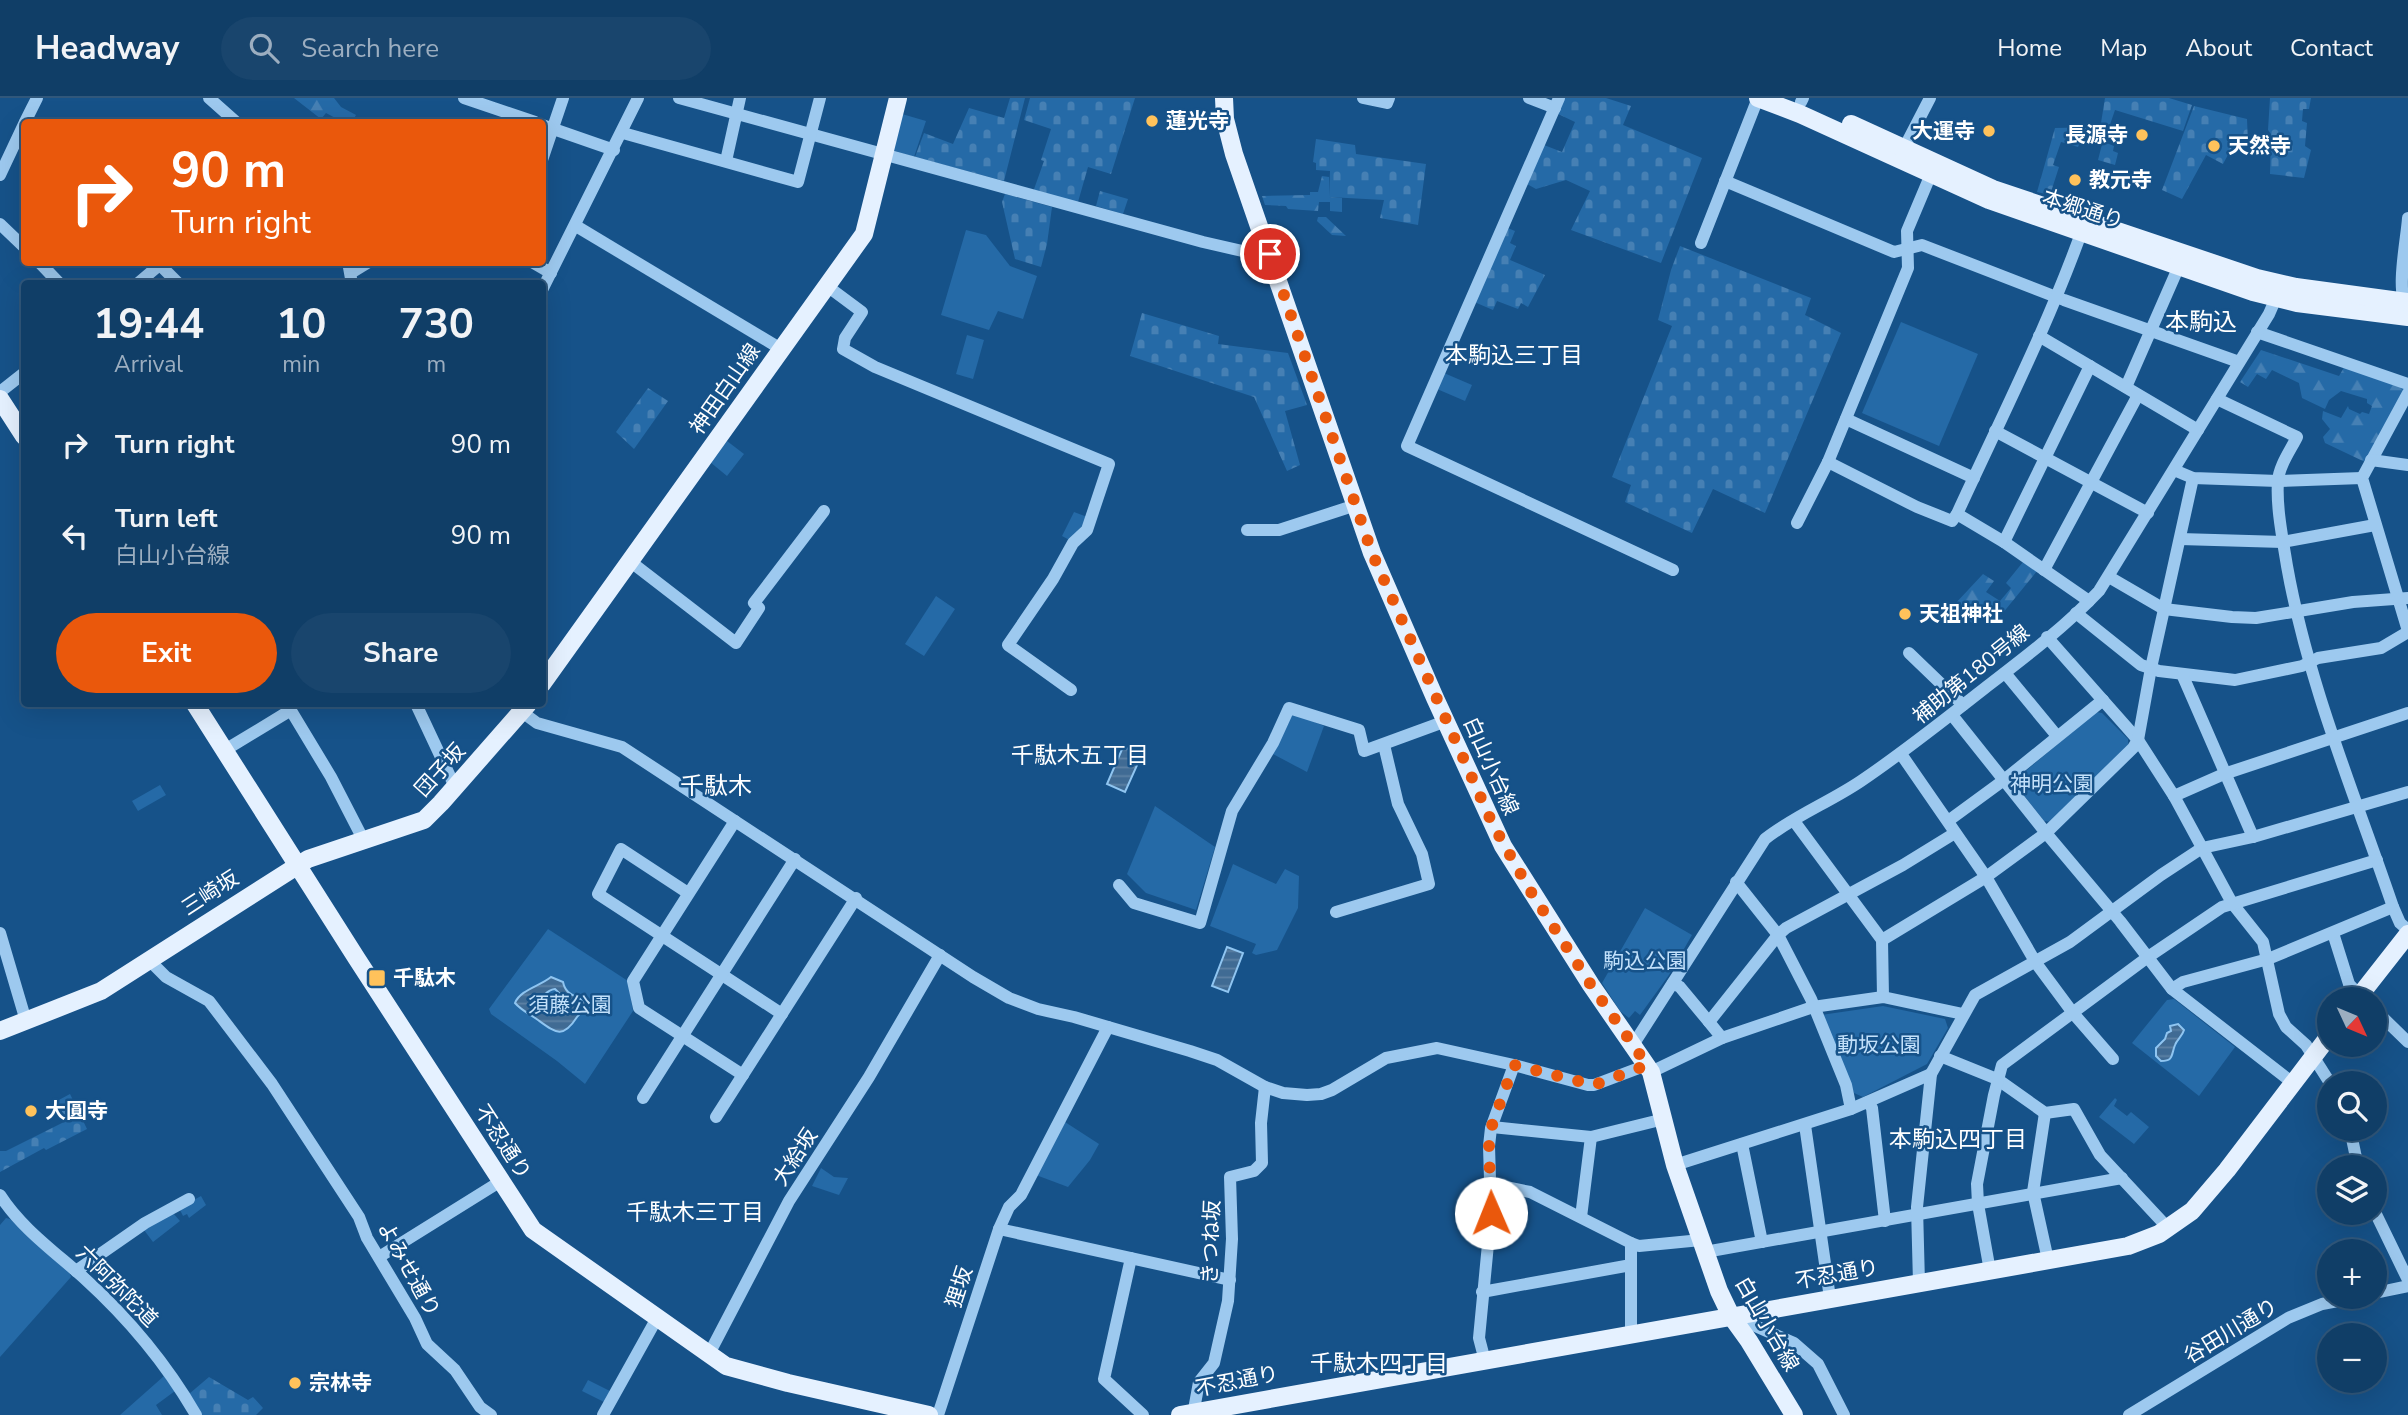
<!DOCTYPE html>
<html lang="en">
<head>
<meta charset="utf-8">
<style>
  body { margin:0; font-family:"Nunito Sans","Noto Sans JP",sans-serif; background:#19456d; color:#f1f3f6; height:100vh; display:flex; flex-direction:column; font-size:26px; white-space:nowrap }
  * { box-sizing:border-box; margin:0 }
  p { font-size:23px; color:#9caec0 }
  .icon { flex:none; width:38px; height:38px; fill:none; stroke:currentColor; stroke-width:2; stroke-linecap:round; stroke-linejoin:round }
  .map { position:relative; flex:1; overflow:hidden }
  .side { position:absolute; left:21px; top:182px; width:525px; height:427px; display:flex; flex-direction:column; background:#103e67; border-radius:7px; box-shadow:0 7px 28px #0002,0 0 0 2px #30577b }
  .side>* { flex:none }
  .guide { position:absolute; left:21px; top:21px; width:525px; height:147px; border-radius:7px; box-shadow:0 7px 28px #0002,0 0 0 2px #30577b; background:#ea580c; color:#fff; overflow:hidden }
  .needle { width:46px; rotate:134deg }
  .buttons { position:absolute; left:2317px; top:889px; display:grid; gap:14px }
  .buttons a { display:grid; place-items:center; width:70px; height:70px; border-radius:50%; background:#103e67; box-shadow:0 7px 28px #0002,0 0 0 2px #30577b; font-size:35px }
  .pin { position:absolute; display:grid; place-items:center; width:60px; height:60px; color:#fff; margin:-30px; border:4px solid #fff; border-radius:50%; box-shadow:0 2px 7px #0007 }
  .me { position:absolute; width:77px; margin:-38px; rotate:359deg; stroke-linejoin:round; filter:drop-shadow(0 0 5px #0008) }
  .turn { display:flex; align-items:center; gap:24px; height:147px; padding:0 35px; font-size:32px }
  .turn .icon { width:91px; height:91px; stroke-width:2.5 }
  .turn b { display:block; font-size:49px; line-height:60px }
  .eta { display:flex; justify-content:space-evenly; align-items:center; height:119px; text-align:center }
  .eta b { font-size:42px; font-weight:700; line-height:49px }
  .button { display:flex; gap:14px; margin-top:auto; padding:14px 35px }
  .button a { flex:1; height:80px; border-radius:42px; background:#ea580c; color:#fff; font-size:28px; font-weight:700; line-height:80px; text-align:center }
  .button a+a { background:#19456d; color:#f1f3f6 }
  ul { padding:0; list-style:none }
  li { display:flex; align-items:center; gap:21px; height:91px; padding:0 35px }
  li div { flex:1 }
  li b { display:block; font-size:26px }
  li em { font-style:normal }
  header { display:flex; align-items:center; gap:42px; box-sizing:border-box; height:98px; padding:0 35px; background:#103e67; border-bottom:2px solid #30577b }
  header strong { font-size:33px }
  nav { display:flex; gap:38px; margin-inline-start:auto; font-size:24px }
  .search { width:490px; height:63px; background:#19456d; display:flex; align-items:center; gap:18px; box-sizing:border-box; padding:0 24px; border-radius:38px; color:#9caec0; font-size:26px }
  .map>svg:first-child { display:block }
</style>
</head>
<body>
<header>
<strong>Headway</strong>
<div class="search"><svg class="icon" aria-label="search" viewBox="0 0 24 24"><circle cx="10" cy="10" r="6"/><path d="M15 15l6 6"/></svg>Search here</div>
<nav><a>Home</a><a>Map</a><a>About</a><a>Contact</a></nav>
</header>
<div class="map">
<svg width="2408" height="1317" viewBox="0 0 2408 1317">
  <defs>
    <pattern id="forest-firs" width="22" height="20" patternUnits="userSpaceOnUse" patternTransform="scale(1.75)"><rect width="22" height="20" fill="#256aa7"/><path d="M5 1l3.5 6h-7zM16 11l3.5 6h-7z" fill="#4680b4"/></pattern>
    <pattern id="cemetery-stones" width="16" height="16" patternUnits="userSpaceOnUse" patternTransform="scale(1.75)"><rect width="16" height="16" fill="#256aa7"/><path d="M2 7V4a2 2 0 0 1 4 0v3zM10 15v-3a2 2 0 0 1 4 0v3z" fill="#4680b4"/></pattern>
    <pattern id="water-rules" width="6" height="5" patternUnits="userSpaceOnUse" patternTransform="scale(1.75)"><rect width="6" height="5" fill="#406b94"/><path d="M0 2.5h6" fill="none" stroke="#5d81a4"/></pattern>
  </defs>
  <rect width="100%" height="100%" fill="#165289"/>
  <g fill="url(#forest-firs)">
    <polygon points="294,0 334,0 341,9 356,17 352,24 343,24 326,15 321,21"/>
    <polygon points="1322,78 1329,79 1329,99 1342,100 1342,114 1330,113 1330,104 1319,104 1318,113 1288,111 1286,108 1265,107 1262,98 1310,97 1310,94 1318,94"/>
    <polygon points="1318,119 1326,119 1346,138 1332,137 1317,123"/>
    <polygon points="2261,252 2339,278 2346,266 2407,288 2365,364 2325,345 2323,339 2330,331 2322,321 2323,313 2341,320 2348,308 2349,311 2360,316 2362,314 2369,316 2372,308 2367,305 2367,301 2341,293 2329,302 2325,311 2302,300 2299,285 2272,272 2266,281 2257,276 2248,289 2240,284"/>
    <polygon points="2023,464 2037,473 2002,516 1988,507 1972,525 1954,507 1983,476 1994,483 1986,494 2000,503 2011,490 2006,485"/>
  </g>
  <g fill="url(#cemetery-stones)">
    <polygon points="1010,0 1025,0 1004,83 915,59 924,35 953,46 969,10 1004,20"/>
    <polygon points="1030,0 1135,0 1111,76 1088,69 1078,104 1033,94 1044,63 1041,62 1051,31 1024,22"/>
    <polygon points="1563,0 1606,0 1631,8 1623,27 1702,60 1661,165 1571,132 1590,93 1566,82 1536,91 1527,86 1544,47 1562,54 1575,24 1556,15"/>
    <polygon points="2105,0 2169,0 2192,7 2183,33 2115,12 2104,44 2114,48 2113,53 2118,55 2115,67 2098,62 2107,27 2101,25"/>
    <polygon points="2270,0 2311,0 2309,11 2303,11 2302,23 2307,25 2305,48 2311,52 2304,80 2270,76 2271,36 2268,32"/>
    <polygon points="2194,8 2247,21 2248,45 2236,42 2223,66 2206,57 2182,101 2162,92"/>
    <polygon points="2104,29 2099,46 2082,40 2078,49 2061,44 2053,67 2059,69 2050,97 2037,94 2055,30"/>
    <polygon points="1316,41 1355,47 1356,56 1426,66 1418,127 1380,120 1384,102 1329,99 1330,73 1316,72 1316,65 1313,64"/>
    <polygon points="1100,93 1128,101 1123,116 1096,108"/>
    <polygon points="1005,96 1052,109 1047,146 1041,169 1015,161 1002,104"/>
    <polygon points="1505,129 1515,133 1510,145 1516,148 1510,162 1545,177 1528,209 1521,205 1518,211 1497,203 1493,212 1472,203"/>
    <polygon points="1680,148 1811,200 1805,217 1841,235 1765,415 1713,391 1692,435 1625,404 1631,387 1612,379 1672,228 1658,222 1671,172"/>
    <polygon points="1142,215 1219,238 1218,246 1288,255 1307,307 1285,313 1300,367 1287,373 1254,299 1130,258"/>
    <polygon points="648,290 668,303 634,351 616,334"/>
    <polygon points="70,996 87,1031 46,1052 44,1050 0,1074 0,1053 6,1053 66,1023 57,1003"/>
    <polygon points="209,1279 248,1302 253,1299 263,1310 256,1317 200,1317 189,1296"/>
  </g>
  <g fill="#256aa7">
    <polygon points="902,16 926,23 914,59 892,52"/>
    <polygon points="966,132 986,137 1010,168 1037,178 1023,221 998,213 989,232 941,217"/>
    <polygon points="1901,224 1978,256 1939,348 1862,315"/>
    <polygon points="967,237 984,242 973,281 956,276"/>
    <polygon points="1444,275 1472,287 1465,303 1437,291"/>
    <polygon points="727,343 744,356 727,378 710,364"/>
    <polygon points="1074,414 1090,420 1073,444 1062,438"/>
    <polygon points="936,498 955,511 924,558 905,546"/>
    <polygon points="1292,614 1324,628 1307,674 1271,655"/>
    <polygon points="2096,614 2102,615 2128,641 2128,648 2051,724 2044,723 2016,687 2016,681"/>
    <polygon points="160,687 166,697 138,713 132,703"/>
    <polygon points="1155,708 1215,749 1196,812 1146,795 1127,776"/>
    <polygon points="1233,766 1276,786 1285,771 1299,778 1298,810 1277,852 1256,857 1252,855 1256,846 1210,828"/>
    <polygon points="1645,810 1692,837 1669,877 1640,917 1635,913 1629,920 1620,913 1602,885"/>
    <polygon points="548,831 628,883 633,913 585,986 557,963 491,916 489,911"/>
    <polygon points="2174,901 2235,949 2199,998 2132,945 2167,902"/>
    <polygon points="1883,908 1945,921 1948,930 1927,966 1863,999 1854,995 1821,917"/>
    <polygon points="2115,1000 2117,1002 2114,1008 2127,1018 2131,1014 2149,1029 2134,1046 2099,1019"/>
    <polygon points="1065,1024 1099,1046 1090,1062 1068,1089 1036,1077"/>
    <polygon points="821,1070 834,1079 848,1080 839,1097 812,1088"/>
    <polygon points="201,1098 206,1107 189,1120 187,1116 183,1118 179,1110"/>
    <polygon points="173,1115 180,1123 153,1144 144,1132"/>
    <polygon points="6,1120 10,1121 69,1173 71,1179 0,1259 0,1127"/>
    <polygon points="164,1278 175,1293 156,1307 162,1317 120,1317"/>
    <polygon points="588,1282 612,1294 606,1305 582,1293"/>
  </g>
  <g fill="url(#water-rules)" stroke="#8fc5f1" stroke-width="2" fill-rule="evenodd">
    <polygon points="1123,649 1142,656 1125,694 1107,686"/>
    <polygon points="1227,849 1243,855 1228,894 1212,888"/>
    <path d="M551 879 563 884C566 899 578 897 587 906 585 912 581 914 577 919 563 941 556 935 538 922 530 916 522 913 515 905 520 892 540 888 551 879ZM555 891 570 906 569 910 562 915 552 912 545 913 540 909C540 900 547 892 555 891Z"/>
    <path d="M2178 926 2184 932C2182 939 2177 941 2175 947 2171 957 2174 963 2161 963L2156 958V950L2165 941 2167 935 2171 933 2170 928Z"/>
  </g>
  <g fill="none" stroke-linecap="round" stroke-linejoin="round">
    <g stroke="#9dc9ef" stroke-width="12">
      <polyline points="209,0 236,24"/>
      <polyline points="464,0 535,24"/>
      <polyline points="679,0 1203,144 1260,157 1270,156"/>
      <polyline points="1363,0 1387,5 1389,0"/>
      <polyline points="1529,0 1555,10"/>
      <polyline points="1559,0 1407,348 1673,472"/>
      <polyline points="1801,4 1803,0"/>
      <polyline points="25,24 37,0"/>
      <polyline points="542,27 614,52"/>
      <polyline points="623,35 798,84 820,0"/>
      <polyline points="1901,56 1930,0"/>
      <polyline points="542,62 563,0"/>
      <polyline points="726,63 740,0"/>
      <polyline points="0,77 24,26"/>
      <polyline points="1725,83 1894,154 1922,147 2064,202 2239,264"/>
      <polyline points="0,126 24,149"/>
      <polyline points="576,128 781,251"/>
      <polyline points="1701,145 1758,0"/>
      <polyline points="39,164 60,186"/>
      <polyline points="157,164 179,186"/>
      <polyline points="348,164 352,186"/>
      <polyline points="532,164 551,175"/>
      <polyline points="351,175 369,164"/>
      <polyline points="137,186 163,164"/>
      <polyline points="827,188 862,214 845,240 843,251 875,269 1109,366 1087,432 1073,445 1053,481 1008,547 1071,592"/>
      <polyline points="542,192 638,0"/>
      <path d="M2407 208C2395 196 2407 139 2408 120"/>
      <polyline points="2257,234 2408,286"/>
      <polyline points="2039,238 2198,332"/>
      <polyline points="2126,289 2179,168"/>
      <polyline points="0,294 24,275"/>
      <polyline points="2408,295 2362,380 2408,533"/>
      <path d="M2217 301 2297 339C2290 353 2279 368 2278 383 2276 409 2283 443 2287 468 2308 586 2355 697 2393 809L2400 825 2408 832"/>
      <polyline points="1846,321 1974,380"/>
      <polyline points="1995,333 2148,415"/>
      <polyline points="2371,362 2408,367"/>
      <path d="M1828 364 1917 409 1952 423 1957 416C2001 320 2049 226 2084 127"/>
      <polyline points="2174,372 2193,380 2278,383 2362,380"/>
      <polyline points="1957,416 2004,444 2089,503"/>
      <polyline points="1797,425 1828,364 1908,170 1907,133 1931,76"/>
      <polyline points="1247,432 1279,432 1356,407"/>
      <polyline points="2180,441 2283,444 2375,427"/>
      <polyline points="2004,444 2090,268"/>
      <polyline points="631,464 736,545 759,510 754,505 824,413"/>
      <polyline points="2044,472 2138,297"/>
      <polyline points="2109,479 2164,511 2232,519 2256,520 2353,504 2408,500"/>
      <polyline points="2076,515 2141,567 2159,573 2235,582 2302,568 2318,560 2381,550 2408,534"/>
      <polyline points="2047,539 2138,642 2174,698 2232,805 2263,844 2279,916 2286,929 2306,947 2330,985"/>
      <polyline points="1909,555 1963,607"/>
      <polyline points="2005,575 2057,638"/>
      <polyline points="2182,576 2253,739"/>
      <polyline points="287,606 331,679 364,743"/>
      <polyline points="416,606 455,689"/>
      <polyline points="522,614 537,625 622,649 973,879 1009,900 1038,911 1074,919 1190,953 1217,962 1265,989 1283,995 1307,997 1321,996 1332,992 1386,960 1437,950 1514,967 1588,987 1594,987 1647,967"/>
      <polyline points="1952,617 2046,735 2120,823 2172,891 2293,985"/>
      <polyline points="225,652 291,612"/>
      <polyline points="1901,656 1986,779 2036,865 2073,915 2113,961"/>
      <polyline points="2174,698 2224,676 2408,615"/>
      <polyline points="735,723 633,883 639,910 743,977"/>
      <polyline points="1794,723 1882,842 1883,899"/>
      <polyline points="1948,723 2004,682 2103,602"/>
      <polyline points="1736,784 1778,837 1811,901 1846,987 1851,1011"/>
      <polyline points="1119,787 1134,805 1200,825 1232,713 1273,645 1289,610 1359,632 1364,653 1446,623"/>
      <polyline points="688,795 621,751 598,796 782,916"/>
      <polyline points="1336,814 1429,786 1422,756 1398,706 1384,647"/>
      <polyline points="0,835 26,923"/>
      <polyline points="2333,835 2349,886 2363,901"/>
      <polyline points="1882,842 1986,779 2046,735 2133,650 2138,642 2151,570 2193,380"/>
      <polyline points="149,862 166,879 209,903 272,986 359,1119 367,1140 415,1220 427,1246 455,1272 480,1309 491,1317"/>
      <polyline points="1673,885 1680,889 1709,924"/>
      <polyline points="2172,891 2183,884 2268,861 2393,809"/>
      <polyline points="2375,912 2408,944"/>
      <polyline points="1722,940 1709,924 1778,837 1786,830 1903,767 1955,735"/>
      <path d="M1633 947 1765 741C1794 718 1830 704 1861 683 1904 654 1944 622 1985 590 2024 560 2065 529 2099 493L2269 216 2279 193"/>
      <polyline points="1940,958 1997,981 2045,1015 2074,1011 2100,1057 2168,1130"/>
      <polyline points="1651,974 1722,940 1813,909 1883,899 1963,916"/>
      <polyline points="643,1000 795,761"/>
      <polyline points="1868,1004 1872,1010 1885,1123"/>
      <polyline points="2045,1015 2033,1094 2048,1162"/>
      <polyline points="716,1019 856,800"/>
      <polyline points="1805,1027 1830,1200"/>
      <polyline points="1492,1029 1591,1039 1664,1021"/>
      <polyline points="2350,1031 2358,1069"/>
      <polyline points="1742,1046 1762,1144"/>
      <polyline points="1675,1067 1851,1011 1931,976"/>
      <polyline points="1491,1086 1530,1094 1631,1145"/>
      <path d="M0 1097C21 1130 55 1154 84 1180 128 1220 166 1265 196 1317"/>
      <polyline points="2375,1114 2408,1182"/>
      <polyline points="1581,1119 1591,1039"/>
      <polyline points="999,1131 1230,1182"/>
      <polyline points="1705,1154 2122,1080"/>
      <polyline points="379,1159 501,1083"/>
      <polyline points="1131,1160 1104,1281 1143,1317"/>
      <polyline points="76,1173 145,1125 189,1101"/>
      <polyline points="1990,1173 1978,1106 1977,1086 1994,997 2002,967 2148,859 2222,809 2377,762"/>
      <polyline points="1919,1185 1917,1109 1931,976 1975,897 2070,844 2161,777 2202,750 2253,739 2408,694"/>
      <polyline points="1482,1194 1631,1167"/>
      <polyline points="2375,1195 2408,1188"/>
      <polyline points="1735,1219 1794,1245 1818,1266 1844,1317"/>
      <polyline points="1631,1236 1631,1145 1639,1148 1701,1142"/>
      <polyline points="709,1256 789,1103 869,979 940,857"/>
      <polyline points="1485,1263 1479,1240 1491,1115 1489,1048 1491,1030 1514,967"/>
      <polyline points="603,1317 657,1220"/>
      <polyline points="938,1317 999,1131 1009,1109 1021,1097 1108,929"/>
      <polyline points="1193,1317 1199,1284 1214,1265 1228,1203 1232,1141 1230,1079 1254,1073 1262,1065 1261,1025 1265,989"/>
      <polyline points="2129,1317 2288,1220 2322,1206 2359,1199"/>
    </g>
    <g stroke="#e5f1ff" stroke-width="18">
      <polyline points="1224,0 1225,21 1234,56 1372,455 1435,600 1503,748 1591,887 1651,974 1675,1067 1719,1193 1731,1218 1749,1243 1794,1317"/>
      <polyline points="1758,0 1800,16 1989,102 2253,194 2297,205 2408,219"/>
      <polyline points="1851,26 1993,91 2257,180 2296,189 2408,204"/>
      <polyline points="0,301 24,338"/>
      <polyline points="542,586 864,136 898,0"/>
      <polyline points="195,606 357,861 533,1132 726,1268 788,1285 929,1317"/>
      <polyline points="2357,901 2408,836"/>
      <polyline points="0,933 101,893 308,761 424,722 441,705 528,606"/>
      <polyline points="1180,1317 2128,1148 2159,1136 2192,1113 2227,1072 2329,938"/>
    </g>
  </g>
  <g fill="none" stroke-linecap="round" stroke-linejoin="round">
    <polyline stroke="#ea580c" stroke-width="12" stroke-dasharray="0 21.6" points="1270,156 1372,455 1493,727 1531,794 1591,887 1647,967 1594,987 1514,967 1491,1030 1489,1048 1491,1115"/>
  </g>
  <g fill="#ffc25b" stroke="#165289" stroke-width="2.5">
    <circle cx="1152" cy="23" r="7"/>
    <circle cx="1989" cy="33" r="7"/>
    <circle cx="2142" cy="37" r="7"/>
    <circle cx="2214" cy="48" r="7"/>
    <circle cx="2075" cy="82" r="7"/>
    <circle cx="1905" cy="516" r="7"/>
    <rect x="368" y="871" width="18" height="18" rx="3.5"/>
    <circle cx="31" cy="1013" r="7"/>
    <circle cx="295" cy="1285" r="7"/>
  </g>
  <g text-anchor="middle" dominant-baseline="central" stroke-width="5" stroke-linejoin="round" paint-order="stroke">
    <g font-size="21" font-weight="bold" fill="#fff" stroke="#165289" text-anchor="start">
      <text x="1166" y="23">蓮光寺</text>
      <text x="1975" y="33" text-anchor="end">大運寺</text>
      <text x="2128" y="37" text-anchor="end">長源寺</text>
      <text x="2228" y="48">天然寺</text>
      <text x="2089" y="82">教元寺</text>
      <text x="1919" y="516">天祖神社</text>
      <text x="393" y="880">千駄木</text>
      <text x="45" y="1013">大圓寺</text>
      <text x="309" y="1285">宗林寺</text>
    </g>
    <g font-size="21" fill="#fff" stroke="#165289">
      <text transform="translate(2083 111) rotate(18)">本郷通り</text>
      <text transform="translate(725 291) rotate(-55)">神田白山線</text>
      <text transform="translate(1971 576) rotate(-39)">補助第180号線</text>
      <text transform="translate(1491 668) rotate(66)">白山小台線</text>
      <text transform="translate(440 672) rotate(-48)">団子坂</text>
      <text transform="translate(210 795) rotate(-33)">三崎坂</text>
      <text transform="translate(503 1044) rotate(57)">不忍通り</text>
      <text transform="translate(795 1059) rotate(-57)">大給坂</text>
      <text transform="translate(1211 1144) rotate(-88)">きつね坂</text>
      <text transform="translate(409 1171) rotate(61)">よみせ通り</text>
      <text transform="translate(1837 1176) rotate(-10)">不忍通り</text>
      <text transform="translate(117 1188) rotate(45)">六阿弥陀道</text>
      <text transform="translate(959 1189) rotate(-72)">狸坂</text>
      <text transform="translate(1767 1226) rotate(60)">白山小台線</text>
      <text transform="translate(2231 1233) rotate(-31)">谷田川通り</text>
      <text transform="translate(1237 1283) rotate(-11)">不忍通り</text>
    </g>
    <g font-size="21" fill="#c3e1fb" stroke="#165289">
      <text x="2052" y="686">神明公園</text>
      <text x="1645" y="863">駒込公園</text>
      <text x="570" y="907">須藤公園</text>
      <text x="1879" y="947">動坂公園</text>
    </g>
    <g font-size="23" fill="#fff" stroke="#165289">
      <text x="1514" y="257">本駒込三丁目</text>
      <text x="1080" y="657">千駄木五丁目</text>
      <text x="1958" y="1041">本駒込四丁目</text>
      <text x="695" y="1114">千駄木三丁目</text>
      <text x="1379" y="1265">千駄木四丁目</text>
    </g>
    <g font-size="24" fill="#fff" stroke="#165289">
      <text x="2201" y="224">本駒込</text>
      <text x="716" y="688">千駄木</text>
    </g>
  </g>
</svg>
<div class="buttons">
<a><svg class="needle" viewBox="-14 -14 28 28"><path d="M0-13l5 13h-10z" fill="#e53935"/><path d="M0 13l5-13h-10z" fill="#9caec0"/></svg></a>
<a><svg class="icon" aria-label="search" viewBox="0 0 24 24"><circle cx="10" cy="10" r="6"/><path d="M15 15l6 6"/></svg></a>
<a><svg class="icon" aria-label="layers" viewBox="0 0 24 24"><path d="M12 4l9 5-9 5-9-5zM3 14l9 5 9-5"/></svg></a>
<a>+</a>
<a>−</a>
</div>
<div class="pin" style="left:1270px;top:156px;background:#d93025"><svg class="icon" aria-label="arrive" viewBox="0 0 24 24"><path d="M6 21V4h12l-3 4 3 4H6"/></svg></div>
<svg class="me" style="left:1491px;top:1115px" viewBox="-20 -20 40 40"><circle r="19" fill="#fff"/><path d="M0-13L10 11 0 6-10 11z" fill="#ea580c"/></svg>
<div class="guide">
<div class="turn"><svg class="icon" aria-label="right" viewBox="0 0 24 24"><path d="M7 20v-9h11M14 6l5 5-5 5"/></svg><div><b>90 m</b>Turn right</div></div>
</div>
<section class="side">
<div class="eta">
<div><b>19:44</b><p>Arrival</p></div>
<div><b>10</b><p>min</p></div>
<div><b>730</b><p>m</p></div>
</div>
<ul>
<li><svg class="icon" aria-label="right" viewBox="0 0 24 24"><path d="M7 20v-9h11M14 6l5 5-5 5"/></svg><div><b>Turn right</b></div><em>90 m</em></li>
<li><svg class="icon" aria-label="left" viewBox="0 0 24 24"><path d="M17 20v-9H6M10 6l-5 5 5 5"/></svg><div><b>Turn left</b><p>白山小台線</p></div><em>90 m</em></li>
</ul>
<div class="button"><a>Exit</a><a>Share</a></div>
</section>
</div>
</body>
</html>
